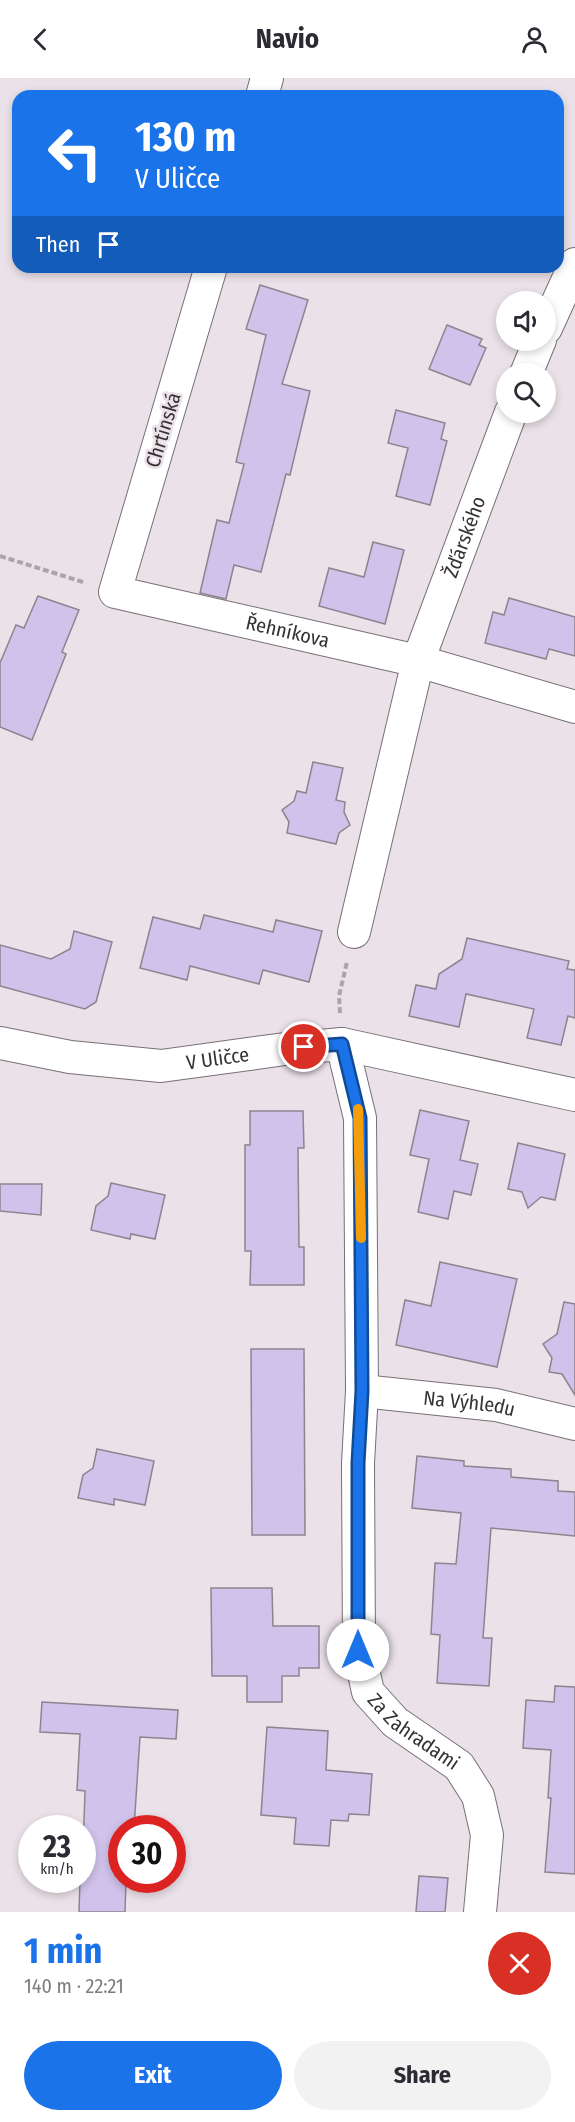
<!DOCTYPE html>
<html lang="en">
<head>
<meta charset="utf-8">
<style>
  body { margin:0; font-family:"Fira Sans Condensed",sans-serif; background:#f2f2f3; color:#2b2b33; height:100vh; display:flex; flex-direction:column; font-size:22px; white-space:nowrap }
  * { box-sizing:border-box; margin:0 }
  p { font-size:20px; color:#7c7c81 }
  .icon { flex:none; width:33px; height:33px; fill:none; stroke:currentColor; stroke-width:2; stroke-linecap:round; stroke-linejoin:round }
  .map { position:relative; height:1834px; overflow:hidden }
  .drawer { display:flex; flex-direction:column; background:#fff; flex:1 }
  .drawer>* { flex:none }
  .top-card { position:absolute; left:12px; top:12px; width:552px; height:183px; border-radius:18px; box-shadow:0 3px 9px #0003; background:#1a73e8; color:#fff; overflow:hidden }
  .tools { position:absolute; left:496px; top:213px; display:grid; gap:12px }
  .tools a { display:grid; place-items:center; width:60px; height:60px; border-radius:50%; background:#fff; box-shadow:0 3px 9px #0003; font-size:30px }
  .speed { position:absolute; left:18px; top:1737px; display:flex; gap:12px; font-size:30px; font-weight:700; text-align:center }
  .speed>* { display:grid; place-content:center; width:78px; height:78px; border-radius:50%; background:#fff; box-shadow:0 3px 9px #0003; line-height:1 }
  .speed small { font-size:15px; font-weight:400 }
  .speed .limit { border:9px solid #d22; background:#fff; color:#111 }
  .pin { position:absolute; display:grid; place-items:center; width:51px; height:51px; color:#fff; margin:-26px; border:3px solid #fff; border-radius:50%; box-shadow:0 2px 6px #0007 }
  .me { position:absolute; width:66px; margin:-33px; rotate:0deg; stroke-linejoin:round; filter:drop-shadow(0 0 4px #0008) }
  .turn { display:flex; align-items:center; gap:21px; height:126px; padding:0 24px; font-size:27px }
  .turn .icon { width:78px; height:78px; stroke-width:2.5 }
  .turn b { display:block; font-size:42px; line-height:51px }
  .then { display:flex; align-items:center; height:57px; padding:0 24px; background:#0003; gap:12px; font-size:22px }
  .round { display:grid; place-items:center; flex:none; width:63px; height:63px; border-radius:32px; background:#f2f2f3 }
  .summary { display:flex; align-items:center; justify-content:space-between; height:102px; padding:0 24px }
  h1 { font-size:36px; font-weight:700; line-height:45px; color:#1a73e8 }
  .primary-button { display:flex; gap:12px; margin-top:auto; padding:12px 24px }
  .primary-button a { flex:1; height:69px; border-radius:36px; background:#1a73e8; color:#fff; font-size:24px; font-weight:700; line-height:69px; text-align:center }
  .primary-button a+a { background:#f2f2f3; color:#2b2b33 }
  header { display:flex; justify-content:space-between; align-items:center; height:78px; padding:0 24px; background:#fff; font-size:27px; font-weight:700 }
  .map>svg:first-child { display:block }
</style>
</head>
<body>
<header><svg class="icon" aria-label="back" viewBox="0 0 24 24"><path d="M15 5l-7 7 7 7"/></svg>Navio<svg class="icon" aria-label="person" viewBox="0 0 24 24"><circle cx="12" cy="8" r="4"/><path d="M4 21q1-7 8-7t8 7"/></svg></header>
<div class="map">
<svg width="575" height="1834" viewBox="0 0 575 1834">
  <rect width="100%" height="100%" fill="#ebe2e9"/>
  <g fill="#d0c2ea" stroke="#89868f" stroke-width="1.5">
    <polygon points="260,207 308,222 282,306 310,313 290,397 286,396 261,494 234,487 226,521 200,515 217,442 229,445 244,386 236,384 266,257 246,251"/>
    <polygon points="447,247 482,261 479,267 486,270 470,307 429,291"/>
    <polygon points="396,332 445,345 441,361 447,363 430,427 396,418 408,370 388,365"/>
    <polygon points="373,464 404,472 385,546 319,528 329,490 364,499"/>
    <polygon points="38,518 79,532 62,574 66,576 32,662 0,649 0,585 16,547 24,550"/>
    <polygon points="509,520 575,539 575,578 549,571 546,581 485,565 493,534 504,537"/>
    <polygon points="313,684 343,690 336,722 345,724 344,734 350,747 339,755 336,766 287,755 289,744 282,732 294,723 297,713 306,715"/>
    <polygon points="204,837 273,854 276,842 322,853 309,904 263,892 259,906 190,888 187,902 140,890 153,839 200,851"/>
    <polygon points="74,853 112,864 96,924 85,931 0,908 0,867 51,881 70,871"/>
    <polygon points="467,860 569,883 567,891 575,892 575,940 568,938 561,967 527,960 534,931 466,916 459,949 409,938 416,907 436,911 439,896 462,881"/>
    <polygon points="420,1032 469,1043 460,1082 478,1086 471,1117 454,1113 448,1141 418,1134 429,1081 410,1077"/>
    <polygon points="250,1033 303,1033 304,1070 298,1070 299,1169 304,1169 304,1207 250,1207 251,1173 245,1173 245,1067 250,1067"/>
    <polygon points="518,1065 565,1076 555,1122 541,1119 528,1130 522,1114 508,1111"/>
    <polygon points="111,1105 165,1117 155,1161 131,1156 130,1161 91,1152 96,1128 108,1118"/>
    <polygon points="0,1106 42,1106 41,1137 0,1133"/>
    <polygon points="440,1184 517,1201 497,1289 396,1267 405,1222 431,1228"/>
    <polygon points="564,1224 575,1226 575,1317 562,1296 549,1294 552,1280 543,1266 557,1256"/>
    <polygon points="251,1271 304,1271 305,1457 252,1457"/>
    <polygon points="97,1371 154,1383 145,1427 114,1421 114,1427 78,1420 83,1397 93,1390"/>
    <polygon points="417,1378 464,1383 464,1388 511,1391 511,1399 558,1403 558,1413 575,1414 575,1458 491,1450 483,1560 492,1560 489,1608 437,1605 440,1557 431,1556 435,1485 456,1486 461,1435 412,1430"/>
    <polygon points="211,1510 272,1510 273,1548 319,1548 319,1590 299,1590 299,1598 282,1598 282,1624 247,1624 247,1598 212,1598"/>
    <polygon points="555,1608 575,1609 575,1796 545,1794 551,1720 548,1720 551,1672 523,1670 526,1622 554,1624"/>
    <polygon points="42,1624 178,1632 176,1661 140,1659 134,1750 122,1750 122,1802 126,1802 125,1834 79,1834 80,1802 82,1802 85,1713 77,1712 80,1656 40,1654"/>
    <polygon points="267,1649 328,1653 326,1692 372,1696 369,1737 349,1736 348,1743 331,1742 329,1768 294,1766 296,1740 261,1737"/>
    <polygon points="419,1798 448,1800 445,1834 416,1834"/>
  </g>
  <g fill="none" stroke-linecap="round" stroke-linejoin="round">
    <g stroke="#786f75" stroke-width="34">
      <g id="minor">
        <polyline points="262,18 267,0"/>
        <path id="s1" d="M211 189 115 514 418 583 575 629"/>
        <polyline points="546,250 575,186"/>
        <polyline points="526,296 540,262"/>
        <path id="s2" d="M354 854 418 583 511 334"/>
        <path id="s3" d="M0 965 70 979 161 988 285 971 342 966 575 1017"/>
        <path id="s4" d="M342 966 360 1040 362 1313 358 1385 359 1572 368 1614 395 1644 459 1688 478 1718 487 1757 480 1834"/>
        <path id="s5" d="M362 1313 496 1327 575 1346"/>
      </g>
    </g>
    <g stroke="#aca4aa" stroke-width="4" stroke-dasharray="6 3" stroke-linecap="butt">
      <polyline points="0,478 86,505"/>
      <polyline points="340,935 339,918 347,884"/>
    </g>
    <use href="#minor" stroke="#fff" stroke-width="32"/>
  </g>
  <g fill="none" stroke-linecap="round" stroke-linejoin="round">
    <g stroke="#114b97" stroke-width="15">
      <polyline id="route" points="304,969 342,966 360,1040 362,1313 358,1385 358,1572"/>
    </g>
    <use href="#route" stroke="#1a73e8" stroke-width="10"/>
    <polyline stroke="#f59e0b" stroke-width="10" points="358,1031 361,1160"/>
  </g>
  <g text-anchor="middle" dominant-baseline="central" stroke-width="5" stroke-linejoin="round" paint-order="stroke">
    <g font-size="20" fill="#353134" stroke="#ebe2e9">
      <text transform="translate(163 352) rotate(-73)">Chrtínská</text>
      <text stroke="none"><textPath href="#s2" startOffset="411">Žďárského</textPath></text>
      <text stroke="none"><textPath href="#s1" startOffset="516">Řehníkova</textPath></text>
      <text stroke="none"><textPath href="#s3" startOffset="220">V Uličce</textPath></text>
      <text stroke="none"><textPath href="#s5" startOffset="108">Na Výhledu</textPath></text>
      <text stroke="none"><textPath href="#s4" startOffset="712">Za Zahradami</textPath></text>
    </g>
  </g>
</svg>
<div class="tools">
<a><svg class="icon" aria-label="sound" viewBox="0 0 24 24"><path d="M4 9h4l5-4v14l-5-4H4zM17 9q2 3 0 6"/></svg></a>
<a><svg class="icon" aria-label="search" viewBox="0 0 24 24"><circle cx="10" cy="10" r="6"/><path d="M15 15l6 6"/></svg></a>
</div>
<div class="speed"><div>23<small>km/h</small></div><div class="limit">30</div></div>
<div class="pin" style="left:304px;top:969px;background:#d93025"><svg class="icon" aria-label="arrive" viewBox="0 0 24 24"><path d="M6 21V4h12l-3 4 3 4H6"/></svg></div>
<svg class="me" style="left:358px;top:1572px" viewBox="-20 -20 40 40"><circle r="19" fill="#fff"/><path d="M0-13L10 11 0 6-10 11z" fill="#1a73e8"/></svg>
<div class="top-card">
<div class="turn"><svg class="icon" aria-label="left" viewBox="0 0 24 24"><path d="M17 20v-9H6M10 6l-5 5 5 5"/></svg><div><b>130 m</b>V Uličce</div></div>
<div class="then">Then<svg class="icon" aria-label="arrive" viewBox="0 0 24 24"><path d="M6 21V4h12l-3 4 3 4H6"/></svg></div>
</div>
</div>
<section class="drawer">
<div class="summary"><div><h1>1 min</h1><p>140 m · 22:21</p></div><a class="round" style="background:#d93025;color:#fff"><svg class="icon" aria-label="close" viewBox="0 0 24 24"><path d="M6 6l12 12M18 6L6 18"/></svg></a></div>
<div class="primary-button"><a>Exit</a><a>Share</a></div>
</section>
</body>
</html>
